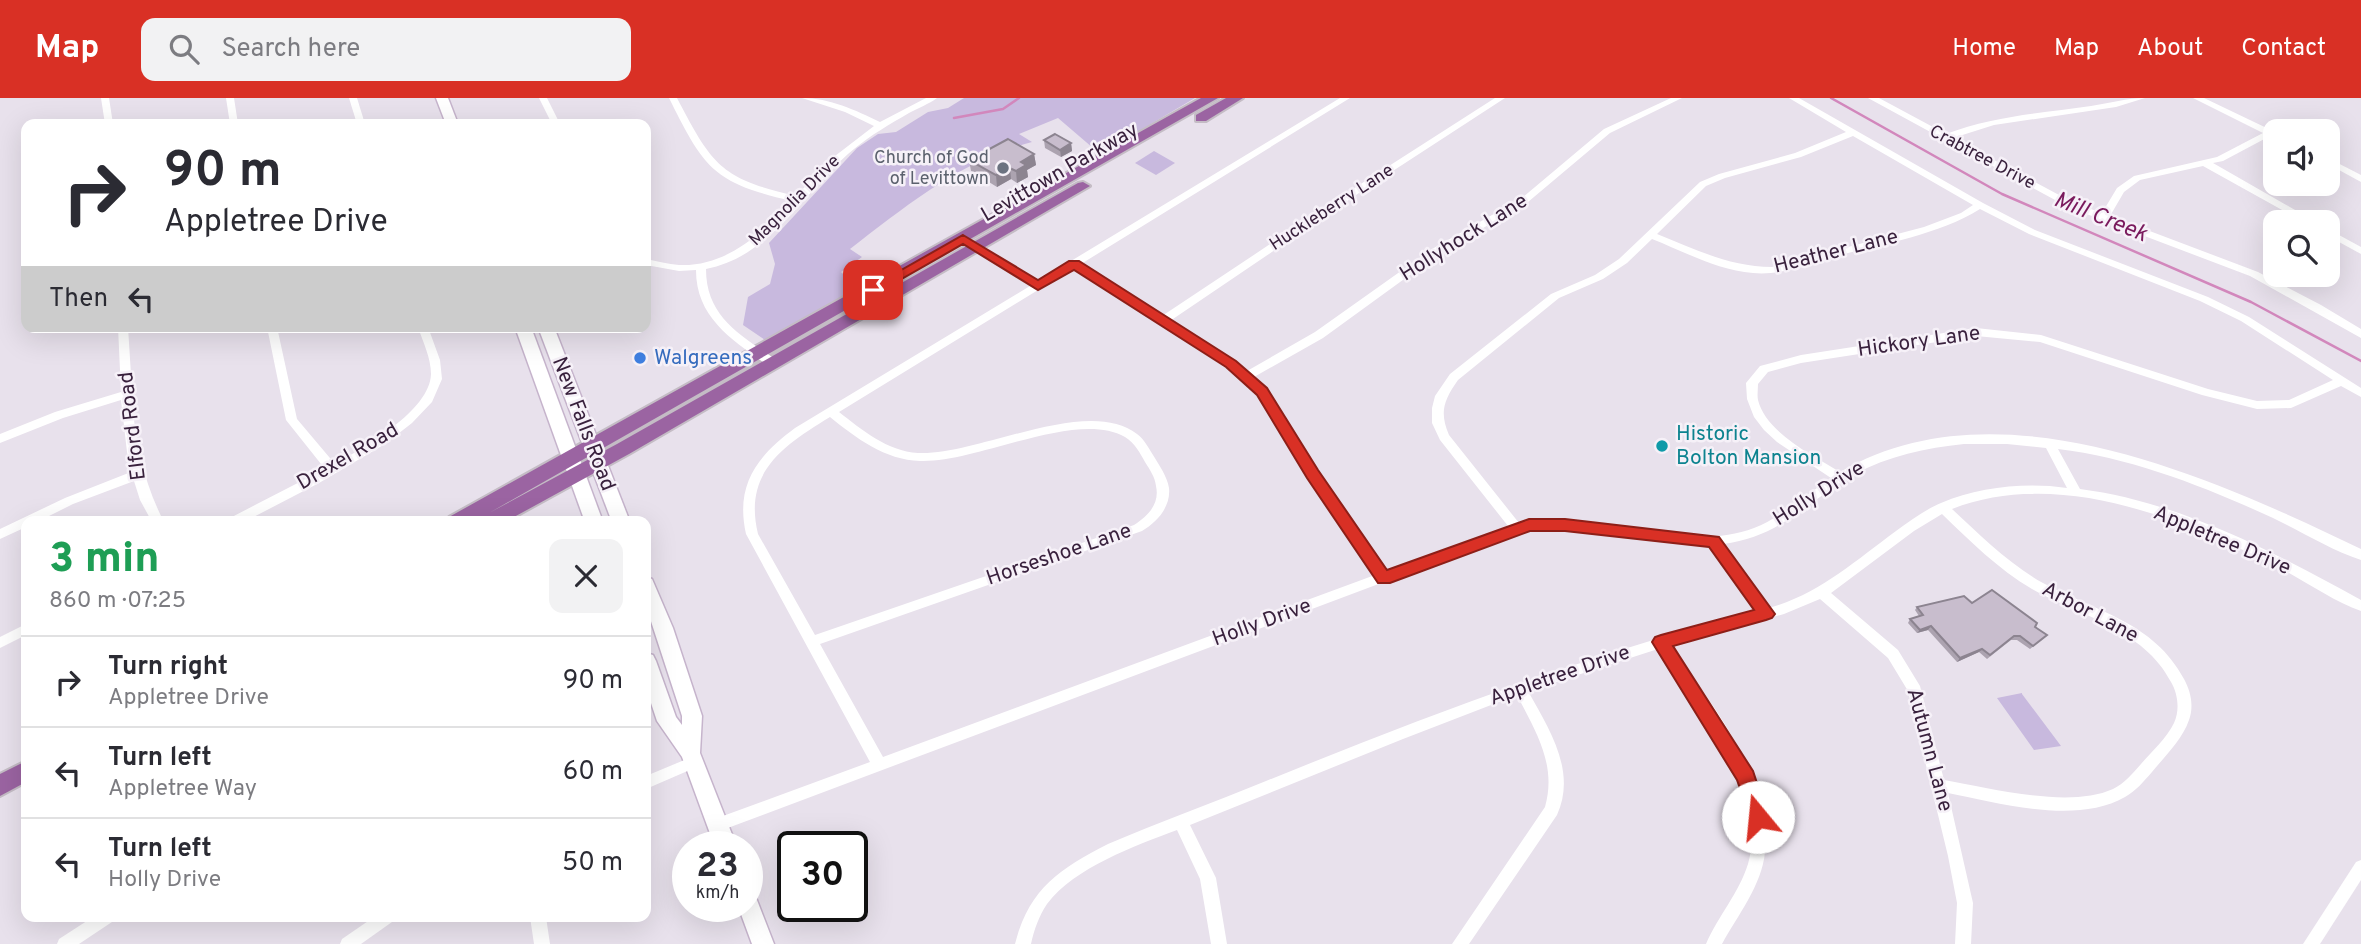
<!DOCTYPE html>
<html lang="en">
<head>
<meta charset="utf-8">
<style>
  body { margin:0; font-family:Overpass,sans-serif; background:#f2f2f3; color:#2b2b33; height:100vh; display:flex; flex-direction:column; font-size:26px; white-space:nowrap }
  * { box-sizing:border-box; margin:0 }
  p { font-size:23px; color:#7c7c81 }
  .icon { flex:none; width:38px; height:38px; fill:none; stroke:currentColor; stroke-width:2; stroke-linecap:round; stroke-linejoin:round }
  .map { position:relative; flex:1; overflow:hidden }
  .sheet { position:absolute; left:21px; top:418px; width:630px; height:406px; display:flex; flex-direction:column; background:#fff; border-radius:14px; box-shadow:0 7px 28px #0002 }
  .sheet>* { flex:none }
  .hud { position:absolute; left:21px; top:21px; width:630px; height:214px; border-radius:14px; box-shadow:0 7px 28px #0002; background:#fff; color:#2b2b33; overflow:hidden }
  .fabs { position:absolute; left:2263px; top:21px; display:grid; gap:14px }
  .fabs a { display:grid; place-items:center; width:77px; height:77px; border-radius:14px; background:#fff; box-shadow:0 7px 28px #0002; font-size:35px }
  .speed { position:absolute; left:672px; top:733px; display:flex; gap:14px; font-size:35px; font-weight:700; text-align:center }
  .speed>* { display:grid; place-content:center; width:91px; height:91px; border-radius:50%; background:#fff; box-shadow:0 7px 28px #0002; line-height:1 }
  .speed small { font-size:18px; font-weight:400 }
  .speed .limit { border:4px solid #111; border-radius:10px; background:#fff; color:#111 }
  .pin { position:absolute; display:grid; place-items:center; width:60px; height:60px; color:#fff; margin:-30px; border-radius:14px; box-shadow:0 4px 10px #0006 }
  .me { position:absolute; width:77px; margin:-38px; rotate:343deg; stroke-linejoin:round; filter:drop-shadow(0 0 5px #0008) }
  .turn { display:flex; align-items:center; gap:24px; height:147px; padding:0 28px; font-size:32px }
  .turn .icon { width:91px; height:91px; stroke-width:2.5 }
  .turn b { display:block; font-size:49px; line-height:60px }
  .then { display:flex; align-items:center; height:66px; padding:0 28px; background:#0003; gap:14px; font-size:26px }
  .round { display:grid; place-items:center; flex:none; width:74px; height:74px; border-radius:14px; background:#f2f2f3 }
  .headline { display:flex; align-items:center; justify-content:space-between; height:119px; padding:0 28px }
  h1 { font-size:42px; font-weight:800; line-height:52px; color:#1e9e55 }
  ul { padding:0; list-style:none }
  li { display:flex; align-items:center; gap:21px; height:91px; padding:0 28px; border-top:2px solid #e1e1e2 }
  li div { flex:1 }
  li b { display:block; font-size:26px }
  li em { font-style:normal }
  header { display:flex; align-items:center; gap:42px; box-sizing:border-box; height:98px; padding:0 35px; background:#d93025; color:#fff }
  header strong { font-size:33px }
  nav { display:flex; gap:38px; margin-inline-start:auto; font-size:24px }
  .search { width:490px; height:63px; background:#f2f2f3; display:flex; align-items:center; gap:18px; box-sizing:border-box; padding:0 24px; border-radius:14px; color:#7c7c81; font-size:26px }
  .map>svg:first-child { display:block }
</style>
</head>
<body>
<header>
<strong>Map</strong>
<div class="search"><svg class="icon" aria-label="search" viewBox="0 0 24 24"><circle cx="10" cy="10" r="6"/><path d="M15 15l6 6"/></svg>Search here</div>
<nav><a>Home</a><a>Map</a><a>About</a><a>Contact</a></nav>
</header>
<div class="map">
<svg width="2361" height="846" viewBox="0 0 2361 846">
  <rect width="100%" height="100%" fill="#e8e1ec"/>
  <g fill="#c8b9de">
    <path d="M964 0H1195L1100 56 1058 20 1019 36 1032 44C962 62 906 108 850 151L862 159 841 174 859 191 768 244 743 227 748 199 770 186 775 166 769 145 857 50 878 36 896 34 928 14 948 10Z"/>
    <polygon points="1154,53 1175,65 1156,77 1135,65"/>
    <polygon points="2022,595 2022,596 2061,648 2034,652 1997,600"/>
  </g>
  <g fill="none" stroke-linecap="round" stroke-linejoin="round">
    <g stroke="#d287bc" stroke-width="2.5">
      <polyline points="1831,0 2002,96 2251,204 2361,263"/>
      <polyline points="954,20 1003,11 1019,0"/>
    </g>
    <g stroke="#c6b4cc" stroke-width="3">
      <g id="secondary">
        <polygon points="436,0 448,0 458,26 446,26"/>
        <polygon points="515,229 531,229 603,424 585,424"/>
        <polygon points="538,229 554,229 630,424 612,424"/>
        <polygon points="646,479 652,481 673,530 702,618 700,655 737,749 715,749 682,659 657,623 646,590 646,555 653,557 656,563 676,619 682,627 682,618 646,508"/>
        <polygon points="747,794 755,797 774,846 752,846 738,808 747,808"/>
      </g>
    </g>
    <g stroke="#c4bcc5" stroke-width="4">
      <g id="primary">
        <polygon points="1201,0 1218,0 489,415 617,346 1078,85 1083,84 1090,88 629,356 505,424 479,424 481,419 473,424 447,424 449,419"/>
        <polygon points="1226,0 1243,0 1206,23 1196,23 1196,17"/>
        <polygon points="26,663 26,684 0,698 0,676"/>
      </g>
    </g>
    <g fill="#fff" fill-rule="evenodd">
      <polygon points="101,0 109,0 113,26 105,26"/>
      <polygon points="226,0 234,0 238,26 230,26"/>
      <polygon points="349,0 357,0 365,26 357,26"/>
      <polygon points="539,0 547,0 560,26 552,26"/>
      <path d="M669 0H677C712 67 721 81 796 98L835 58 874 28 845 14 802 0C830 0 855 12 880 24L926 0H937C929 6 918 10 909 15 890 26 871 37 854 51 806 90 773 158 706 171 706 220 742 238 778 263L779 266 778 269H770C734 243 696 221 696 172L679 173 646 167V161C657 163 668 166 679 167 727 169 762 135 792 103 713 85 704 70 669 0Z"/>
      <path d="M1340 0H1350L1081 166 1162 218 1353 91 1495 0H1505L1359 95 1170 223 1247 273 1315 234 1432 151 1522 100 1604 31 1671 0H1682L1610 35 1528 104 1440 155 1323 240 1254 279 1278 306 1317 373 1386 473 1508 428 1440 342 1432 325V310L1435 298 1450 276 1551 196 1595 177 1619 161 1700 84 1719 76 1795 55 1846 34 1789 0H1799L1983 105 2035 132 2208 199 2249 219 2361 290V299L2341 288 2291 310 2257 311 2202 297 2040 244 1976 238 1801 265 1768 274 1758 286C1758 291 1757 297 1758 302 1766 335 1814 358 1840 374 1999 281 2213 380 2361 451V462C2331 452 2302 434 2273 420 2205 389 2133 360 2058 351L2080 391C2181 404 2273 454 2361 502V513C2334 504 2302 481 2276 468 2180 420 2059 370 1952 411 1980 437 2009 466 2043 485 2095 513 2154 524 2184 581 2191 594 2194 608 2189 622 2182 642 2165 658 2152 674 2144 683 2136 693 2125 699 2076 727 1999 705 1948 695L1973 805 1971 846H1955L1957 805 1948 758 1908 593 1888 560 1820 501 1784 516 1670 547C1709 603 1774 681 1765 754 1762 787 1738 817 1722 846H1706C1718 818 1739 795 1748 766 1769 694 1696 607 1658 551L1528 593C1549 631 1577 673 1557 717L1469 846H1452L1545 709C1557 667 1536 634 1517 597L1403 641 1190 727 1216 780 1227 846H1211L1200 781 1177 732C1135 748 1075 769 1047 806 1039 818 1034 832 1031 846H1015C1029 791 1059 771 1108 746 1159 724 1213 705 1266 683 1427 618 1588 556 1757 513L1710 447C1645 447 1581 425 1517 434L717 734 712 732 710 727 712 722 870 664 746 436C735 387 757 358 795 330L1030 188 959 143V139H967L1038 183ZM1853 38 1973 107 1961 115 1924 129 1772 169C1730 169 1695 151 1657 136L1706 88 1725 80 1801 59ZM1980 111 2029 136 2200 203 2241 223 2333 282 2289 302 2257 303 2208 291 2041 237 1976 230 1801 257 1760 268 1746 285 1747 301 1754 319 1764 332 1777 344 1831 380C1806 397 1782 419 1754 430 1692 454 1610 421 1546 421 1537 422 1528 424 1519 425L1449 337C1439 314 1444 302 1458 282L1559 200 1603 181 1627 165 1652 141C1685 154 1717 172 1753 175 1781 178 1811 165 1837 158 1885 145 1938 137 1980 111ZM1074 170 1243 281 1270 312 1309 379 1375 477 883 659 820 546 1142 433C1157 424 1171 409 1169 390 1167 378 1159 367 1153 357 1148 349 1144 341 1137 336 1087 297 978 358 918 355 887 353 862 332 839 314ZM830 319C856 340 885 362 920 363 978 365 1076 311 1125 339 1135 345 1140 355 1145 364 1150 372 1155 379 1156 388 1160 406 1148 418 1134 427L815 537 758 436C743 374 783 348 830 319ZM1964 346H2007L2046 350 2067 390C2026 384 1979 389 1941 405 1926 411 1910 423 1896 433 1855 463 1819 496 1769 510L1723 446C1781 439 1807 403 1855 376 1888 358 1926 350 1964 346ZM1942 416C1970 443 1998 471 2032 491 2080 518 2144 531 2171 584 2178 596 2180 612 2174 625 2167 640 2151 654 2141 666 2133 675 2124 686 2113 691 2069 711 1990 690 1944 682L1920 588 1898 552 1831 495 1914 433Z"/>
      <path d="M1868 0H1879L1946 36C1993 18 2042 15 2091 8 2110 5 2127 0 2145 0L2116 9 1994 27 1953 40 2074 105 2102 115 2117 90 2134 78 2217 59 2263 35 2193 0H2204L2275 34V40L2270 38 2223 63 2213 65 2316 124H2304L2203 68 2140 82 2124 94 2110 118 2258 174 2321 207 2361 231V240L2250 178 2068 109Z"/>
      <polygon points="2328,60 2361,77 2361,84 2328,66"/>
      <polygon points="2328,131 2361,149 2361,156 2328,138"/>
      <path d="M118 229H128L132 293 134 296 132 304C136 347 144 385 164 424H152L140 402 134 383 73 406 37 424H26V429L0 441V431L65 400 131 374 127 354 121 302 63 320 0 345V336L55 314 121 294Z"/>
      <path d="M267 229H277L297 321 335 366C363 350 430 313 431 276 431 260 423 244 418 229H428L440 262 442 281 432 304 412 325 385 346 319 385 244 424H226L228 421 325 371 286 322Z"/>
      <polygon points="26,526 26,537 0,550 0,539"/>
      <polygon points="694,658 699,660 701,664 699,668 646,691 646,678"/>
      <polygon points="2361,762 2361,782 2320,846 2303,846 2356,764"/>
      <polygon points="93,819 115,819 112,824 79,846 57,846 59,841"/>
      <polygon points="374,819 395,819 392,824 361,846 340,846 342,841"/>
      <polygon points="530,819 546,819 550,846 534,846"/>
    </g>
    <use href="#secondary" fill="#fff" fill-rule="evenodd"/>
    <use href="#primary" fill="#9b64a2" fill-rule="evenodd"/>
  </g>
  <g fill="#aca3b0">
    <polygon points="1044,42 1071,45 1072,53 1061,59 1045,50"/>
    <polygon points="1034,56 1036,67 1027,72 1028,79 1017,85 1011,81 997,89 971,73 969,62"/>
    <polygon points="1972,505 2035,529 2047,537 2030,551 2017,542 2011,542 1987,561 1979,554 1957,564 1928,532 1917,535 1908,525 1910,521 1919,518 1915,512 1917,509"/>
  </g>
  <g fill="#8c8490">
    <polygon points="1071,45 1072,53 1061,59 1060,52"/>
    <polygon points="1034,56 1036,67 1027,72 1028,79 1017,85 1016,73 1021,64"/>
    <polygon points="1010,70 1011,81 997,89 996,77"/>
    <polygon points="1931,528 1928,532 1917,535 1920,532"/>
    <polygon points="1982,551 1979,554 1957,564 1960,560"/>
  </g>
  <g fill="#c8bdcd" stroke="#8c8490" stroke-width="2">
    <polygon points="1055,36 1071,45 1060,52 1044,42"/>
    <polygon points="1008,41 1034,56 1021,64 1026,67 1016,73 1010,70 996,77 969,62"/>
    <polygon points="1992,492 2037,525 2035,529 2047,537 2033,548 2020,538 2014,538 1990,557 1982,551 1960,560 1931,528 1920,532 1910,521 1923,517 1917,509 1964,498 1972,505"/>
  </g>
  <polygon fill="#d93025" stroke="#8d1f18" stroke-width="2" points="963,137 1038,182 1069,163 1079,163 1236,263 1267,290 1318,372 1387,472 1529,421 1565,421 1719,439 1775,516 1772,520 1766,522 1673,548 1753,673 1768,719 1765,725 1758,728 1752,725 1737,682 1652,544 1655,539 1661,537 1754,512 1709,449 1565,433 1530,433 1390,485 1378,485 1307,380 1257,297 1226,269 1074,172 1038,192 963,146 877,195 868,195 866,192"/>
  <circle fill="#6b7280" stroke="#f6f1f8" stroke-width="2.5" cx="1003" cy="70" r="7"/>
  <circle fill="#3f7fe0" stroke="#f6f1f8" stroke-width="2.5" cx="640" cy="260" r="7"/>
  <circle fill="#0f9aa8" stroke="#f6f1f8" stroke-width="2.5" cx="1662" cy="348" r="7"/>
  <g text-anchor="middle" dominant-baseline="central" stroke-width="5" stroke-linejoin="round" paint-order="stroke">
    <g font-size="18" fill="#5b616d" stroke="#f6f1f8" text-anchor="end">
      <text x="989" y="60">Church of God<tspan x="989" dy="21">of Levittown</tspan></text>
    </g>
    <g font-size="18" fill="#39213d" stroke="#f6f1f8">
      <text transform="translate(1982 60) rotate(28)">Crabtree Drive</text>
      <text transform="translate(795 103) rotate(-45)">Magnolia Drive</text>
      <text transform="translate(1332 110) rotate(-33)">Huckleberry Lane</text>
    </g>
    <g font-size="21" fill="#39213d" stroke="#f6f1f8">
      <text transform="translate(1060 75) rotate(-30)">Levittown Parkway</text>
      <text transform="translate(1464 140) rotate(-32)">Hollyhock Lane</text>
      <text transform="translate(1836 154) rotate(-14)">Heather Lane</text>
      <text transform="translate(1919 244) rotate(-8)">Hickory Lane</text>
      <text transform="translate(583 326) rotate(69)">New Falls Road</text>
      <text transform="translate(133 328) rotate(-97)">Elford Road</text>
      <text transform="translate(348 359) rotate(-30)">Drexel Road</text>
      <text transform="translate(1819 396) rotate(-32)">Holly Drive</text>
      <text transform="translate(2222 443) rotate(23)">Appletree Drive</text>
      <text transform="translate(1059 457) rotate(-19)">Horseshoe Lane</text>
      <text transform="translate(2090 515) rotate(28)">Arbor Lane</text>
      <text transform="translate(1262 525) rotate(-20)">Holly Drive</text>
      <text transform="translate(1560 578) rotate(-19)">Appletree Drive</text>
      <text transform="translate(1929 652) rotate(75)">Autumn Lane</text>
    </g>
    <g font-size="21" fill="#366cbe" stroke="#f6f1f8" text-anchor="start">
      <text x="654" y="260">Walgreens</text>
    </g>
    <g font-size="21" fill="#0d838f" stroke="#f6f1f8" text-anchor="start">
      <text x="1676" y="336">Historic<tspan x="1676" dy="24">Bolton Mansion</tspan></text>
    </g>
    <g font-size="23" font-style="italic" fill="#7a1a5d" stroke="#f6f1f8">
      <text transform="translate(2100 120) rotate(22)">Mill Creek</text>
    </g>
  </g>
</svg>
<div class="fabs">
<a><svg class="icon" aria-label="sound" viewBox="0 0 24 24"><path d="M4 9h4l5-4v14l-5-4H4zM17 9q2 3 0 6"/></svg></a>
<a><svg class="icon" aria-label="search" viewBox="0 0 24 24"><circle cx="10" cy="10" r="6"/><path d="M15 15l6 6"/></svg></a>
</div>
<div class="speed"><div>23<small>km/h</small></div><div class="limit">30</div></div>
<div class="pin" style="left:873px;top:192px;background:#d93025"><svg class="icon" aria-label="arrive" viewBox="0 0 24 24"><path d="M6 21V4h12l-3 4 3 4H6"/></svg></div>
<svg class="me" style="left:1758px;top:719px" viewBox="-20 -20 40 40"><circle r="19" fill="#fff"/><path d="M0-13L10 11 0 6-10 11z" fill="#d93025"/></svg>
<div class="hud">
<div class="turn"><svg class="icon" aria-label="right" viewBox="0 0 24 24"><path d="M7 20v-9h11M14 6l5 5-5 5"/></svg><div><b>90 m</b>Appletree Drive</div></div>
<div class="then">Then<svg class="icon" aria-label="left" viewBox="0 0 24 24"><path d="M17 20v-9H6M10 6l-5 5 5 5"/></svg></div>
</div>
<section class="sheet">
<div class="headline"><div><h1>3 min</h1><p>860 m · 07:25</p></div><a class="round"><svg class="icon" aria-label="close" viewBox="0 0 24 24"><path d="M6 6l12 12M18 6L6 18"/></svg></a></div>
<ul>
<li><svg class="icon" aria-label="right" viewBox="0 0 24 24"><path d="M7 20v-9h11M14 6l5 5-5 5"/></svg><div><b>Turn right</b><p>Appletree Drive</p></div><em>90 m</em></li>
<li><svg class="icon" aria-label="left" viewBox="0 0 24 24"><path d="M17 20v-9H6M10 6l-5 5 5 5"/></svg><div><b>Turn left</b><p>Appletree Way</p></div><em>60 m</em></li>
<li><svg class="icon" aria-label="left" viewBox="0 0 24 24"><path d="M17 20v-9H6M10 6l-5 5 5 5"/></svg><div><b>Turn left</b><p>Holly Drive</p></div><em>50 m</em></li>
</ul>
</section>
</div>
</body>
</html>
